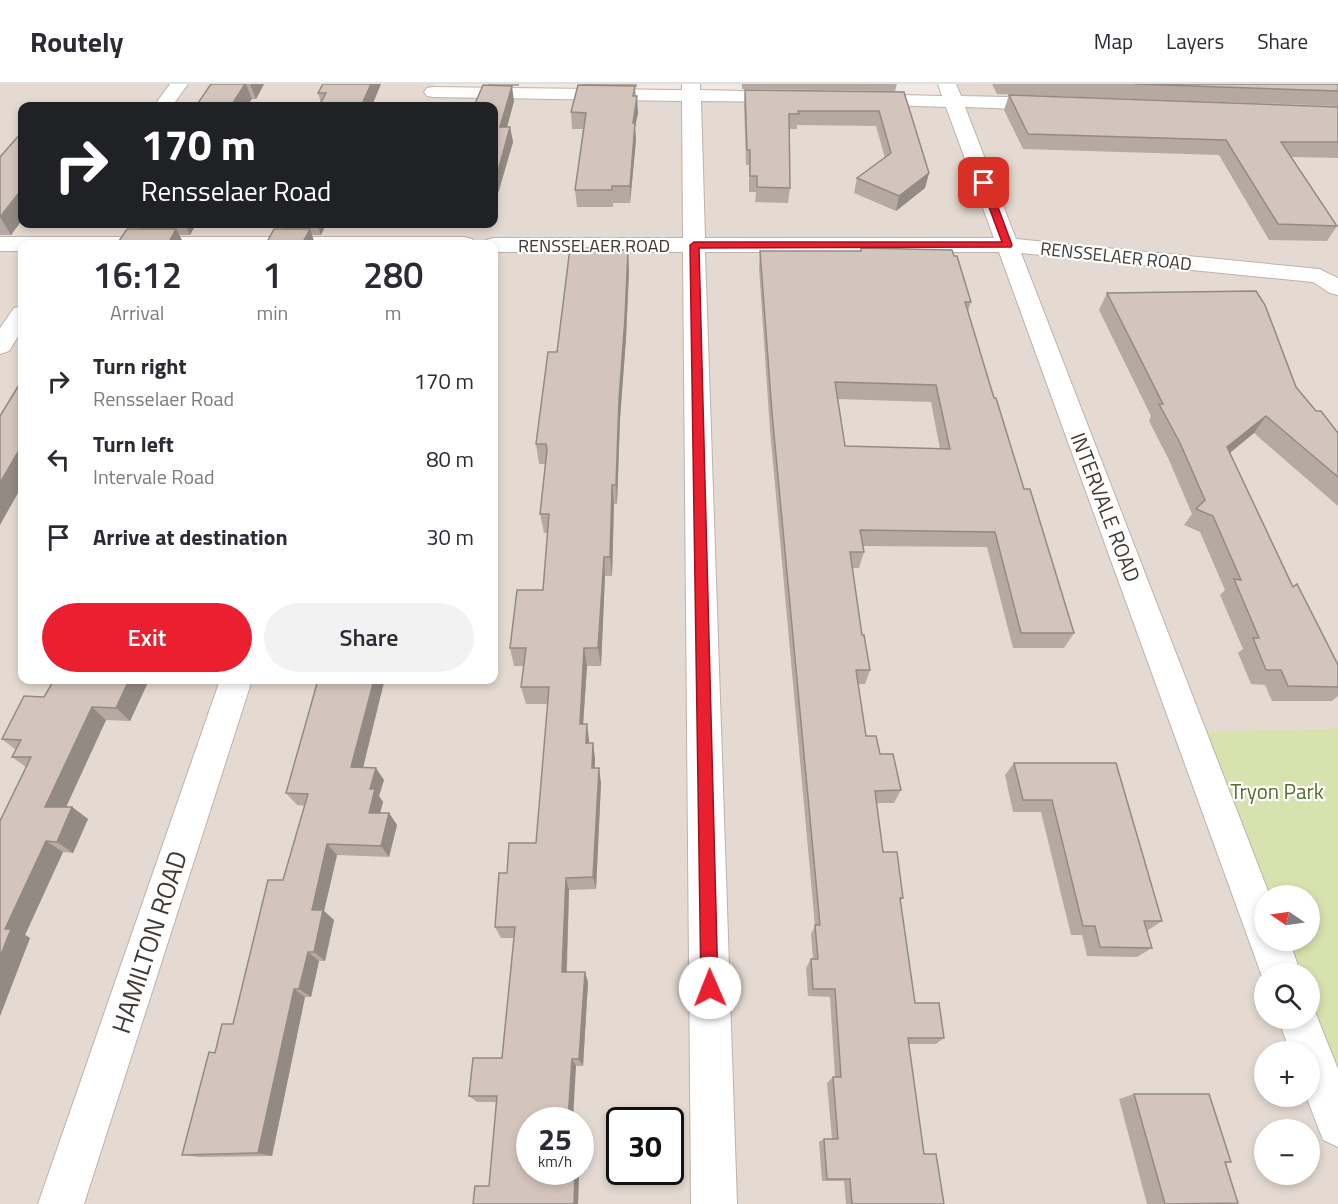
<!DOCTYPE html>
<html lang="en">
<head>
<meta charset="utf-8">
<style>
  body { margin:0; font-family:"Titillium Web",sans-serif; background:#f2f2f3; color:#2b2b33; height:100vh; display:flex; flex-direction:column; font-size:22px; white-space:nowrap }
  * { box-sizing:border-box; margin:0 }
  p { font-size:20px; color:#7c7c81 }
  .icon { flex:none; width:33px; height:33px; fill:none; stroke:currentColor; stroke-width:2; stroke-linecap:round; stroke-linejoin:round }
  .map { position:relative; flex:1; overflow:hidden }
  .side { position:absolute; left:18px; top:156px; width:480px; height:444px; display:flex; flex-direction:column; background:#fff; border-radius:12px; box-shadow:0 3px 9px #0003 }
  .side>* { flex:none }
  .hud { position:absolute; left:18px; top:18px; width:480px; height:126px; border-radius:12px; box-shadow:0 3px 9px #0003; background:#202124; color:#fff; overflow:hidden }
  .needle { width:39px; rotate:283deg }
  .controls { position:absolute; left:1254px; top:801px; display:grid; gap:12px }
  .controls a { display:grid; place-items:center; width:66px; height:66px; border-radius:50%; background:#fff; box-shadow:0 3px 9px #0003; font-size:30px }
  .speed { position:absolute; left:516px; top:1023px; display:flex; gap:12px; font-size:30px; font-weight:700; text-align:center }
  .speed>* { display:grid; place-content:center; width:78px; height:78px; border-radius:50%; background:#fff; box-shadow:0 3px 9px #0003; line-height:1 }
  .speed small { font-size:15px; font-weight:400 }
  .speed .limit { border:3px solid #111; border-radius:9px; background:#fff; color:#111 }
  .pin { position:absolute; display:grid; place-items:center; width:51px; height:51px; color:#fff; margin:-26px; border-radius:12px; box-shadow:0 3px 9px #0006 }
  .me { position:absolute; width:66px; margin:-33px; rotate:359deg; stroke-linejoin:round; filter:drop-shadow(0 0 4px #0008) }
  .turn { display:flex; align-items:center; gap:21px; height:126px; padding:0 24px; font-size:27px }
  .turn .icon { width:78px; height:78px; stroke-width:2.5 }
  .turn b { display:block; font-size:42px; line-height:51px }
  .eta { display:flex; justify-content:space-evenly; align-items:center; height:102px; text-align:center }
  .eta b { font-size:36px; font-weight:600; line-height:42px }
  .button { display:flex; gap:12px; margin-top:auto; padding:12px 24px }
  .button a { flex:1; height:69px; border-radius:36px; background:#ea2030; color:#fff; font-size:24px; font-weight:600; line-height:69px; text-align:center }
  .button a+a { background:#f2f2f3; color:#2b2b33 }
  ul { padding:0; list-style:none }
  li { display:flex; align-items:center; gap:18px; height:78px; padding:0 24px }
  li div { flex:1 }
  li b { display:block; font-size:22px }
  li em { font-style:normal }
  header { display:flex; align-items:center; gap:36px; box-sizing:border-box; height:84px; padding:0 30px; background:#fff; border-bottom:2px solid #e1e1e2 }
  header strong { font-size:28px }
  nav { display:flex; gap:33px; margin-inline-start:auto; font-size:21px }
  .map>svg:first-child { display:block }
</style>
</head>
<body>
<header>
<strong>Routely</strong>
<nav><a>Map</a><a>Layers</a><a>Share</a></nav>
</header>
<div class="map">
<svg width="1338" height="1120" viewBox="0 0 1338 1120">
  <rect width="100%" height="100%" fill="#f0e9e3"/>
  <path fill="#e4dad1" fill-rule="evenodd" d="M0 0H435L433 7 952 16 947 0H1338V644L1190 648 1264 846V934L1298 935 1338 1041V1120H0ZM22 22H494V140H22ZM22 160H494V596H22ZM1264 968H1310V1012H1264ZM530 1036H580V1088H530ZM620 1036H670V1088H620ZM1264 1046H1310V1090H1264Z"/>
  <polygon fill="#d7e2ae" points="1338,644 1338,1041 1310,934 1310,890 1281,889 1269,857 1310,856 1310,812 1264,812 1264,846 1190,648"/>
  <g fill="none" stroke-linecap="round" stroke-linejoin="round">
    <g stroke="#beb2aa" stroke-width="2">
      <g id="minor">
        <polygon points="170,0 188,0 172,22 154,22"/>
        <polygon points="682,0 700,0 700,6 788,8 794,9 797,13 794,17 788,18 701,17 705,154 994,154 946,23 862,20 856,19 853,15 856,11 862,10 942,12 938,0 956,0 961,12 1049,14 1056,16 1058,20 1056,24 1049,26 965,23 1016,155 1319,185 1338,194 1338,211 1330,209 1313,198 1021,169 1270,812 1264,812 1264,856 1289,856 1301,890 1264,890 1264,898 999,168 705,168 737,1120 691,1120 683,168 494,168 494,160 483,160 486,156 494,154 683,154 682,17 433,13 427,12 424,8 427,4 433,3 682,6"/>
        <polygon points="0,153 464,153 472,155 475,160 22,160 22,167 0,167"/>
        <polygon points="22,222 22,246 9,267 0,270 0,244 14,224"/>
        <polygon points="220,596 252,596 84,1120 38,1120"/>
        <polygon points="1310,918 1312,920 1338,985 1338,1063 1323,1056 1306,1012 1310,1012 1310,968 1290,968 1278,934 1310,934"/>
      </g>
    </g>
    <use href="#minor" fill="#fff" fill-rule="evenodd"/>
  </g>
  <g fill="#b6a9a2" fill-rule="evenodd">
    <polygon points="211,0 264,0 256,15 252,15"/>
    <polygon points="323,0 372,22 321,19 318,9"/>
    <polygon points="488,0 519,0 519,2 500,2 514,17 507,43 510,43 513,58 494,123 494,22"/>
    <polygon points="583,0 637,0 637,3 635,3 638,29 635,43 636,56 630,119 613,119 613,123 577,123 575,106 583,45 572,45 571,28"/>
    <polygon points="742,0 897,0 895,7 742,5"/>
    <polygon points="992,0 1338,0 1338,22 997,10"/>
    <polygon points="745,6 904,8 929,89 925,104 896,127 854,109 857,94 885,74 876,42 797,41 797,45 789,45 790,104 788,119 755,118 756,108 749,108 749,81 746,81 744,21"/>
    <polygon points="1009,11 1338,23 1338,74 1291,73 1337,142 1327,157 1269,156 1219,71 1023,65 1004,26"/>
    <polygon points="22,48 22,136 11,151 0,151 0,73"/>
    <polygon points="137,140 196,140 190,151 179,151 184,160 117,160 140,145"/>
    <polygon points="282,140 326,140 321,151 312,151 284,145"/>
    <path d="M861 164 971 218 968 227 994 314 1024 405 1074 549 1064 564H1013L987 463 863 462 864 468 859 484H852L862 551 870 586 865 600H858L866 652 880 670 901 706 894 719H877L883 768 903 814 900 817 915 919 944 954 936 960H909L924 1070 944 1120H846L844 1097H822L819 1058 824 1055H832L827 999 833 993H835L830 913 808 912 806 884 811 875H813L811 850 815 842 770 346 759 184 760 167H860ZM838 315 931 318 940 365 845 362Z"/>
    <polygon points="606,166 629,187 626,254 620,335 617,420 614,420 612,492 605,492 601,582 587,582 583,640 589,656 589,659 593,659 595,675 595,684 601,699 596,805 569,806 567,888 588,898 583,982 576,982 530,1036 579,1088 578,1120 473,1120 489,1102 496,1018 477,1018 469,1012 502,974 514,854 501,854 495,843 507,789 536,759 548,620 526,620 521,603 524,582 514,582 510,564 543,506 548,449 544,449 540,430 545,380 539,380 536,360 557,268"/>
    <polygon points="1107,209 1296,303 1316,327 1338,349 1338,422 1254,349 1230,369 1293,503 1338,581 1338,612 1332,617 1272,617 1265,601 1251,600 1238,569 1243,565 1220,511 1225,506 1200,448 1184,441 1192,430 1169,376 1149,337 1151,332 1099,226"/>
    <polygon points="149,596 130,637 106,636 66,723 72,723 88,735 73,769 63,768 25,851 30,854 0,932 0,737 26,683 12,673 16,666 2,655 44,613"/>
    <polygon points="318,596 383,596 384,598 363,683 384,696 379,712 383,718 380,729 389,729 397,741 389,773 337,771 324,827 334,836 325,877 319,877 311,913 305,913 272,1072 199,1073 182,1071 215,969 233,940 283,796 305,722 297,721 286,709"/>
    <polygon points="1014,679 1116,679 1162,837 1147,847 1152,864 1137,873 1087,872 1082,851 1071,851 1041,728 1013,728 1005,691"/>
    <polygon points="1134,1010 1231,1078 1225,1079 1238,1119 1221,1120 1147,1120 1119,1015"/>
  </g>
  <g fill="#948a84">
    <polygon points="245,0 246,0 252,15 247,22 231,22"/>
    <polygon points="250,0 264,0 256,15"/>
    <polygon points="371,0 381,0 372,22 361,22"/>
    <polygon points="512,2 514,17 503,58 500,43"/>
    <polygon points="637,12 638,29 635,43 636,56 630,119 630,102 633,39"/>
    <polygon points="510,43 513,58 494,123 494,102"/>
    <polygon points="929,89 925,104 896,127 899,112"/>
    <polygon points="22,105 22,136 11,151 0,133"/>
    <polygon points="185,140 196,140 190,151"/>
    <polygon points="317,140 326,140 321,151"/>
    <polygon points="176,145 184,160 168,160"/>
    <polygon points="310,145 315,160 302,160"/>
    <polygon points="628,166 629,187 626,254 620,335 617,420 616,401 619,315"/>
    <polygon points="1266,332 1254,349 1216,380 1227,363"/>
    <polygon points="22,361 22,402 0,441 0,399"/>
    <polygon points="612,401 614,420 612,492 610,473"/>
    <polygon points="604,473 605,492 601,582 598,564"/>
    <polygon points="584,564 587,582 582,656 580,640"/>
    <polygon points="129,596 149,596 130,637 116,624"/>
    <polygon points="374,596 383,596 384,598 360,696 351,683"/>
    <polygon points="92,623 106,636 61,734 45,723"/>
    <polygon points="587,640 589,656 588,675 586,659"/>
    <polygon points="593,659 595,675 594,699 592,684"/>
    <polygon points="376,684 384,696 379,712 383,718 377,741 369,729 370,705"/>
    <polygon points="599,684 601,699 596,805 593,793"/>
    <polygon points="72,723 88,735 73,769 57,758"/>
    <polygon points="389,729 397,741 389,773 381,762"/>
    <polygon points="46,757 63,768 25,851 30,854 0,932 0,873 5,845"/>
    <polygon points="327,760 337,771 324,827 334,836 325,877 314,868 312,826"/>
    <polygon points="566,794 569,806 566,898 562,888"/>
    <polygon points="308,868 319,877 311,913 299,905"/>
    <polygon points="585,888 588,898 583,982 579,975"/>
    <polygon points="294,905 305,913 272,1072 258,1069"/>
    <polygon points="572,975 576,982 573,1036 568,1036"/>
    <polygon points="575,1088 579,1088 578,1120 574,1120"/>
  </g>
  <g fill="#d4c5bc" stroke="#948a84" stroke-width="1.5" fill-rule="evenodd">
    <polygon points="211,0 245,0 231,22 196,22"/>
    <polygon points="323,0 371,0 361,22 319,22 326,9 318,9"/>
    <polygon points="1135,0 1338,0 1338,7"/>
    <polygon points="483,1 512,2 500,43 510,43 494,102 494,22 474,22"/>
    <polygon points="578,1 635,2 633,12 637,12 633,39 635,39 630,102 612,102 612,106 575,106 586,29 571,28"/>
    <polygon points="745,6 904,8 929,89 899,112 857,94 891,69 879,27 798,27 799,30 789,30 790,104 757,103 757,92 750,92 750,66 747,66"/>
    <polygon points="1009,11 1338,23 1338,58 1281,58 1337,142 1278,140 1226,56 1028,50"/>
    <polygon points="22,48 22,105 0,133 0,73"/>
    <polygon points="127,145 176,145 168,160 117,160"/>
    <polygon points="274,145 310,145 302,160 266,160"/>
    <polygon points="570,164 606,164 606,166 628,166 625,234 619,315 616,401 612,401 610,473 604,473 598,564 584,564 580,640 587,640 586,659 593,659 592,684 599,684 593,793 566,794 562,888 585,888 579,975 572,975 568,1036 530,1036 530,1088 575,1088 574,1120 473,1120 475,1102 489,1102 497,1012 469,1012 473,974 502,974 515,843 495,843 499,789 507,789 509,759 536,759 549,603 521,603 526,564 510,564 517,506 543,506 549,430 540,430 547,366 546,360 536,360 548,268 557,268"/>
    <path d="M861 164 952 166 954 172H957L971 218H965L994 314H996L1024 405H1030L1074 549H1021L995 448 860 446 864 468H850L862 551H864L870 586H856L866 652H876L880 670H893L901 706 875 707 883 768H897L903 814H900L915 919H939L944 954H908L924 1070H936L944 1120H852L850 1095H827L824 1055H838L833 993H841L835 905H813L811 875H818L815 841H820L772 329 760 167H861ZM835 298 936 301 950 365 845 362Z"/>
    <polygon points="1256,207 1265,221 1296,303 1316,327 1321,327 1338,349 1338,393 1266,332 1227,363 1293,503 1297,500 1338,581 1338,603 1288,602 1281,586 1266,586 1253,554 1259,554 1234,495 1241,496 1213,432 1196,425 1205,416 1180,359 1159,320 1163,320 1107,209"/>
    <polygon points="22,296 22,361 0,399 0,332"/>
    <polygon points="54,596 129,596 116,624 92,623 45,723 72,723 57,758 46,757 5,845 11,845 0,873 0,737 31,673 12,673 21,656 2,655 24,612 44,613"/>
    <polygon points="318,596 374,596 351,683 376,684 370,705 375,705 369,729 389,729 381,762 327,760 312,826 323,826 314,868 308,868 299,905 294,905 258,1069 182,1071 209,968 215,969 222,940 233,940 268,796 283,796 308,710 286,709"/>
    <polygon points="1014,679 1116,679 1162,837 1144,837 1152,864 1100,863 1095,842 1083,842 1052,716 1023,716"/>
    <polygon points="1134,1010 1209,1010 1231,1078 1225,1078 1238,1119 1165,1120"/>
  </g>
  <polygon fill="#ea2030" stroke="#98151f" stroke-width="1.5" points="984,96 989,99 1012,161 1011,163 699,164 718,904 716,910 710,913 704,910 701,904 690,161 694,158 1002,158 980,99"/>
  <g text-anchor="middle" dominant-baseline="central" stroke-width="4.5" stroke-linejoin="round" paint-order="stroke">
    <g font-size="18" fill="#413934" stroke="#fff">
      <text x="594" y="161">RENSSELAER ROAD</text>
      <text transform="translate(1116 172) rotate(6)">RENSSELAER ROAD</text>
    </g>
    <g font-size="21" fill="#413934" stroke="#fff">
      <text transform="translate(1106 423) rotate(69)">INTERVALE ROAD</text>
    </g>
    <g font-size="21" fill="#546e2c" stroke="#fff">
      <text x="1277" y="707">Tryon Park</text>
    </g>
    <g font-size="26" fill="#413934" stroke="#fff">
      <text transform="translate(149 858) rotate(-72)">HAMILTON ROAD</text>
    </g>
  </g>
</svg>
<div class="controls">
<a><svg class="needle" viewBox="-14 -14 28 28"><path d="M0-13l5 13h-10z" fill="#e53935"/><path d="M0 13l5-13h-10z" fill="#7c7c81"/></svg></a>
<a><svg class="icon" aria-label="search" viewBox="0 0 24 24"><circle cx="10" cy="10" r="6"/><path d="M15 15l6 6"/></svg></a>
<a>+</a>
<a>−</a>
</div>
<div class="speed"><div>25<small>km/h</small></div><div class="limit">30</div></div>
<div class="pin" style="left:984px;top:99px;background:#d93025"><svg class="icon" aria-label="arrive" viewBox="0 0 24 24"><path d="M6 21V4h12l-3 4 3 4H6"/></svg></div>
<svg class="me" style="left:710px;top:904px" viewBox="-20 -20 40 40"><circle r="19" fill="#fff"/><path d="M0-13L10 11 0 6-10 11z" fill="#ea2030"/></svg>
<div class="hud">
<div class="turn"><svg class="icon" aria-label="right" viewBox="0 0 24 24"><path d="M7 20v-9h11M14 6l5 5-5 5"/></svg><div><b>170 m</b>Rensselaer Road</div></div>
</div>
<section class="side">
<div class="eta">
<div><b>16:12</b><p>Arrival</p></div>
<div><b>1</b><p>min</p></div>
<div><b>280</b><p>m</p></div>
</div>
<ul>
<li><svg class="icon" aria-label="right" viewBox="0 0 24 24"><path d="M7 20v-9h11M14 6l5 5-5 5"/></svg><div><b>Turn right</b><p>Rensselaer Road</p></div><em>170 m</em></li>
<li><svg class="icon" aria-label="left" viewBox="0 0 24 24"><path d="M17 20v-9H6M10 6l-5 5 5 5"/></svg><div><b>Turn left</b><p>Intervale Road</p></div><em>80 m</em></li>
<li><svg class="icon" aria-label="arrive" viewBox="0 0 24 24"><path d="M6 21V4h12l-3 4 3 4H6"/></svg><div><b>Arrive at destination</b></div><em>30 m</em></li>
</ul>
<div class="button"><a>Exit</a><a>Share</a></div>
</section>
</div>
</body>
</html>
